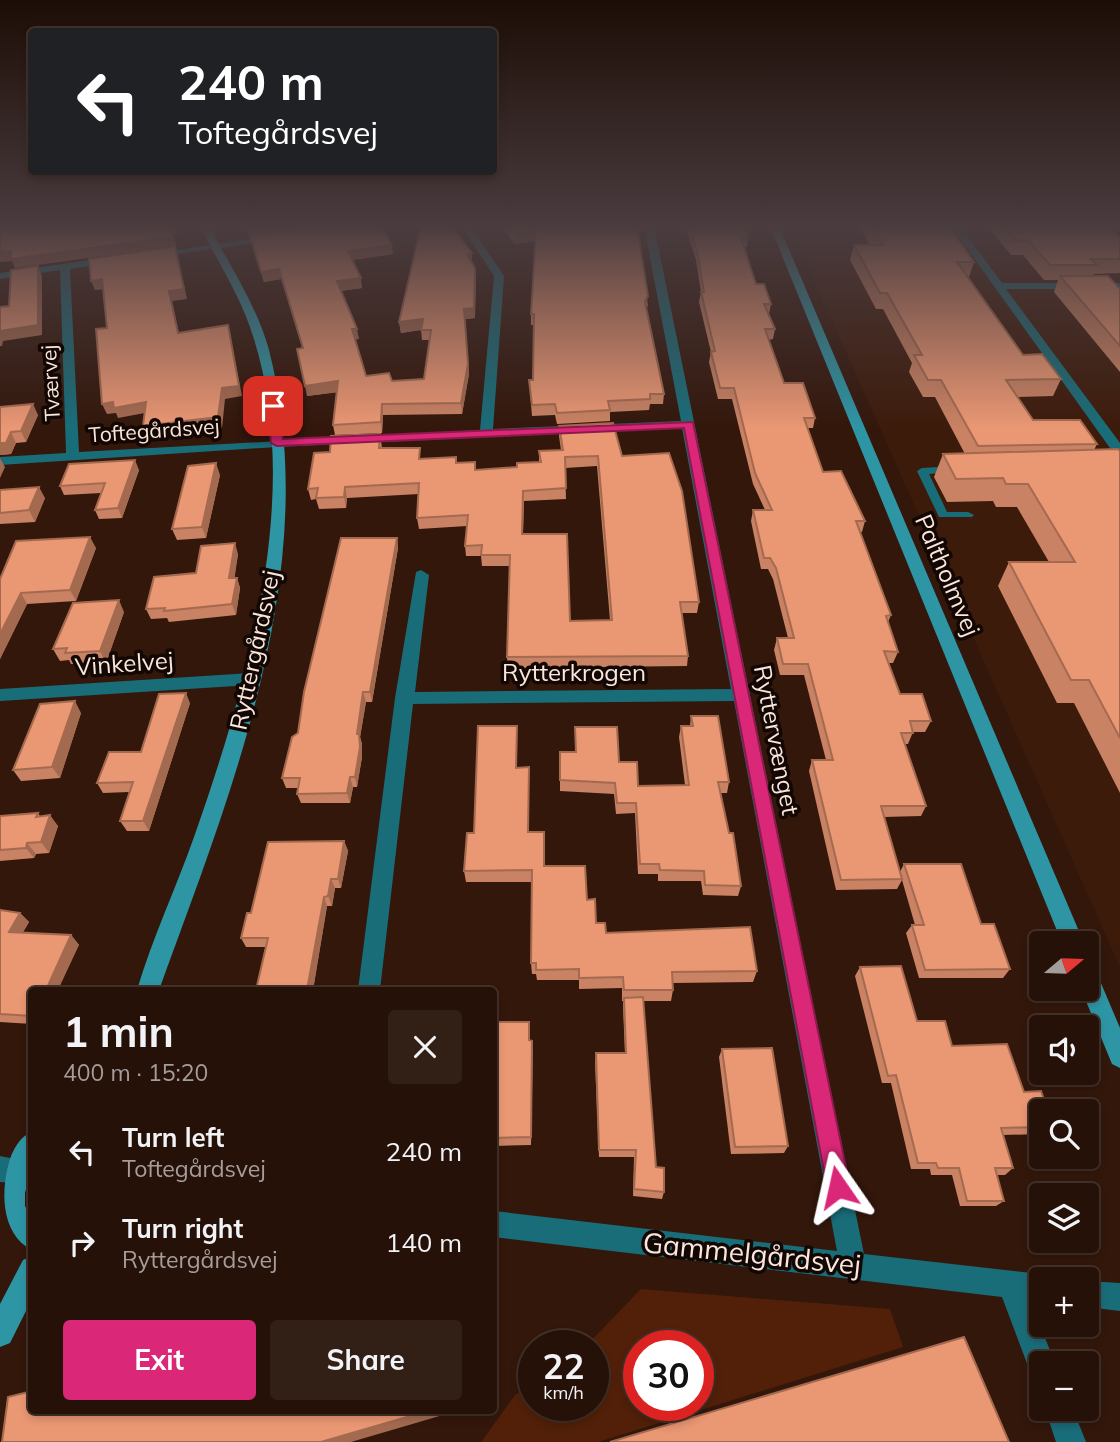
<!DOCTYPE html>
<html lang="en">
<head>
<meta charset="utf-8">
<style>
  body { margin:0; font-family:Mulish,sans-serif; background:#321f16; color:#f1f3f6; height:100vh; display:flex; flex-direction:column; font-size:26px; white-space:nowrap }
  * { box-sizing:border-box; margin:0 }
  p { font-size:23px; color:#a49d9c }
  .icon { flex:none; width:38px; height:38px; fill:none; stroke:currentColor; stroke-width:2; stroke-linecap:round; stroke-linejoin:round }
  .map { position:relative; flex:1; overflow:hidden }
  .sheet { position:absolute; left:28px; top:987px; width:469px; height:427px; display:flex; flex-direction:column; background:#261108; border-radius:7px; box-shadow:0 4px 10px #0003,0 0 0 2px #423129 }
  .sheet>* { flex:none }
  .guide { position:absolute; left:28px; top:28px; width:469px; height:147px; border-radius:7px; box-shadow:0 4px 10px #0003,0 0 0 2px #423129; background:#202124; color:#fff; overflow:hidden }
  .needle { width:46px; rotate:71deg }
  .buttons { position:absolute; left:1029px; top:931px; display:grid; gap:14px }
  .buttons a { display:grid; place-items:center; width:70px; height:70px; border-radius:7px; background:#261108; box-shadow:0 4px 10px #0003,0 0 0 2px #423129; font-size:35px }
  .speed { position:absolute; left:518px; top:1330px; display:flex; gap:14px; font-size:35px; font-weight:700; text-align:center }
  .speed>* { display:grid; place-content:center; width:91px; height:91px; border-radius:50%; background:#261108; box-shadow:0 4px 10px #0003,0 0 0 2px #423129; line-height:1 }
  .speed small { font-size:18px; font-weight:400 }
  .speed .limit { border:10px solid #d22; background:#fff; color:#111 }
  .pin { position:absolute; display:grid; place-items:center; width:60px; height:60px; color:#fff; margin:-30px; border-radius:14px; box-shadow:0 4px 10px #0006 }
  .me { position:absolute; width:77px; margin:-38px; rotate:349deg; stroke-linejoin:round; filter:drop-shadow(0 0 5px #0008) }
  .turn { display:flex; align-items:center; gap:24px; height:147px; padding:0 35px; font-size:32px }
  .turn .icon { width:91px; height:91px; stroke-width:2.5 }
  .turn b { display:block; font-size:49px; line-height:60px }
  .round { display:grid; place-items:center; flex:none; width:74px; height:74px; border-radius:7px; background:#321f16 }
  .summary { display:flex; align-items:center; justify-content:space-between; height:119px; padding:0 35px }
  h1 { font-size:42px; font-weight:700; line-height:52px }
  .action { display:flex; gap:14px; margin-top:auto; padding:14px 35px }
  .action a { flex:1; height:80px; border-radius:7px; background:#db2777; color:#fff; font-size:28px; font-weight:700; line-height:80px; text-align:center }
  .action a+a { background:#321f16; color:#f1f3f6 }
  ul { padding:0; list-style:none }
  li { display:flex; align-items:center; gap:21px; height:91px; padding:0 35px }
  li div { flex:1 }
  li b { display:block; font-size:26px }
  li em { font-style:normal }
  .map>svg:first-child { display:block }
</style>
</head>
<body>
<div class="map">
<svg width="1120" height="1442" viewBox="0 0 1120 1442">
  <rect width="100%" height="100%" fill="#33170b"/>
  <polygon fill="#3d1b0b" points="790,226 1120,226 1120,967 940,563"/>
  <path fill="#522008" fill-rule="evenodd" d="M641 1289 890 1309 903 1347 598 1442H481L515 1395 534 1384V1405H593V1346H586ZM639 1346H698V1405H639Z"/>
  <g fill="none" stroke-linecap="round" stroke-linejoin="round">
    <polygon fill="#196d79" fill-rule="evenodd" points="954,466 959,469 958,471 929,474 947,512 968,512 974,515 972,517 939,517 917,471 922,468"/>
    <g fill="#196d79" fill-rule="evenodd">
      <polygon points="461,226 470,226 504,276 493,429 681,421 644,226 654,226 864,1254 1041,1274 1051,1278 1041,1279 1041,1301 1030,1300 1055,1363 1041,1363 1041,1378 1031,1374 1002,1297 494,1237 494,1211 837,1251 734,701 413,704 380,990 358,990 395,698 416,572 421,570 429,575 415,692 731,689 682,428 277,447 0,465 0,457 66,453 60,270 0,279 0,273 111,257 116,260 114,262 70,269 79,452 480,430 494,276"/>
      <polygon points="951,226 960,226 1002,283 1120,283 1120,289 1006,289 1120,443 1120,456 1115,455"/>
      <polygon points="274,235 279,238 277,240 156,257 151,254"/>
      <polygon points="251,673 259,679 251,685 0,701 0,689"/>
      <polygon points="0,1156 25,1161 29,1170 25,1179 16,1183 0,1182"/>
      <polygon points="1087,1281 1120,1283 1120,1311 1087,1307"/>
      <polygon points="1045,1409 1073,1409 1086,1442 1056,1442"/>
    </g>
    <g fill="#2e95a5" fill-rule="evenodd">
      <path d="M200 226H209C230 266 257 306 269 350 324 567 232 789 159 990H137C152 939 176 888 194 837 247 686 304 493 253 336 241 297 218 262 200 226Z"/>
      <polygon points="770,226 779,226 1084,943 1062,943"/>
      <polygon points="1087,966 1095,969 1120,1028 1120,1068 1112,1064 1081,989 1087,989"/>
      <path d="M32 1132V1168L25 1193V1206L32 1219V1250C0 1234 0 1188 11 1156 16 1145 21 1136 32 1132Z"/>
      <polygon points="32,1256 32,1299 10,1343 0,1347 0,1304 23,1260"/>
    </g>
  </g>
  <g fill="#c98263" fill-rule="evenodd">
    <polygon points="241,226 381,226 393,254 353,260 362,288 341,291 359,339 355,339 366,376 392,381 424,379 430,340 422,340 421,330 401,333 399,322 472,263 475,268 476,278 475,318 465,319 469,374 462,414 383,415 382,433 335,435 333,425 337,392 307,396 303,348 281,279 264,282 250,236 271,233 249,236 246,228 242,229"/>
    <polygon points="501,226 637,226 648,306 646,308 664,394 663,404 650,404 649,410 610,412 610,421 557,424 555,415 532,416 529,380 533,380 534,325 531,325 531,314 535,241 515,244"/>
    <polygon points="685,226 744,226 748,238 747,247 744,247 756,284 771,304 769,314 775,329 773,339 768,340 784,383 815,418 813,428 808,428 823,472 865,521 862,532 860,532 891,615 888,622 898,652 893,663 888,663 900,694 931,721 925,732 913,732 908,744 905,744 926,806 921,816 884,817 900,872 904,864 981,924 1010,969 1003,978 919,978 906,933 912,925 915,925 902,880 897,889 836,890 809,771 812,760 826,760 804,675 780,675 774,650 777,638 788,638 773,579 768,569 761,569 751,521 753,510 765,510 753,484 732,399 718,399 709,362 711,352 699,302 701,292 696,260"/>
    <polygon points="859,226 949,226 974,262 969,277 968,277 1023,355 1061,379 1053,396 1017,397 1033,420 1097,444 1094,450 1120,451 1120,793 1074,703 1057,703 998,586 1009,562 1049,562 1017,507 996,507 993,501 947,502 934,477 943,454 965,454 935,397 923,397 909,372 912,363 883,309 876,309 850,260 854,245 870,245"/>
    <polygon points="987,226 1108,226 1120,238 1120,273 1094,274 1093,276 1120,289 1120,372 1054,292 1058,280 1044,280 1023,255 1011,255"/>
    <polygon points="0,407 38,415 26,442 16,443 11,454 0,455"/>
    <path d="M559 426 622 456 699 602 697 613H682L688 656 687 666 508 668 507 657 510 566H482L481 556H466L465 546 467 526 419 529 417 518 419 494 347 498 346 508 319 509 316 499 311 500 308 489 330 452 380 434 382 448 421 459 456 457V463L475 470 517 467 539 462V451L561 450 559 436ZM597 466 610 620 570 621 523 534 524 501 566 499 565 468Z"/>
    <polygon points="139,470 122,518 99,519 95,510 101,493 64,495 60,486"/>
    <polygon points="220,475 206,538 177,540 172,529"/>
    <polygon points="0,490 45,498 35,522 0,524"/>
    <polygon points="397,538 398,548 372,702 366,702 360,737 362,744 362,757 357,787 353,787 350,803 301,803 297,794 298,788 286,788 282,778"/>
    <polygon points="96,548 76,601 27,604 0,659 0,579"/>
    <polygon points="238,554 234,578 237,578 240,588 236,615 169,622 167,618 151,619 146,609 196,573"/>
    <polygon points="124,612 106,663 71,664 69,660 60,661 53,649"/>
    <polygon points="190,703 149,831 127,831 120,821 129,792 103,793 97,783 141,752"/>
    <polygon points="81,713 60,778 21,781 13,770"/>
    <polygon points="691,716 729,782 727,793 721,793 729,833 741,886 738,896 703,895 701,881 658,881 658,874 638,874 635,813 616,814 614,794 560,791 560,752 619,762 638,786 685,785 679,737 681,726 690,726"/>
    <polygon points="517,738 517,768 529,767 529,832 544,866 587,900 596,923 606,933 757,971 753,982 673,983 673,990 671,1001 643,1001 656,1167 664,1192 662,1199 633,1196 634,1157 599,1157 595,1062 596,1053 625,1053 623,1007 623,1001 622,1001 622,988 579,989 579,980 537,980 536,974 532,974 531,963 532,882 466,882 464,871 474,833"/>
    <polygon points="38,813 40,816 58,826 49,853 36,854 34,858 0,861 0,816"/>
    <polygon points="344,841 348,851 341,888 335,888 332,906 327,906 313,990 256,990 266,947 246,947 241,938 251,913"/>
    <polygon points="0,910 20,913 29,922 23,932 71,935 79,945 32,990 32,1024 0,1022"/>
    <polygon points="860,967 917,1021 952,1046 1024,1092 1041,1111 1041,1134 1003,1135 1013,1168 1005,1175 997,1175 1004,1201 996,1206 960,1206 952,1175 931,1175 930,1169 911,1169 891,1083 882,1083 855,976"/>
    <polygon points="494,1022 532,1041 531,1145 494,1146"/>
    <polygon points="722,1049 788,1146 784,1153 731,1154 719,1057"/>
  </g>
  <g fill="#a46a50">
    <polygon points="171,226 175,226 177,234 174,234 176,246 15,268 12,261 0,262 0,252"/>
    <polygon points="247,226 315,226 249,236"/>
    <polygon points="536,231 536,241 515,244 514,234"/>
    <polygon points="392,245 393,254 350,260 348,251"/>
    <polygon points="175,246 187,299 172,301 181,343 169,291"/>
    <polygon points="472,253 472,263 467,254"/>
    <polygon points="38,266 42,276 42,335 3,341 2,346 0,346 0,331"/>
    <polygon points="475,268 475,318 465,319 469,374 462,414 461,403 464,309"/>
    <polygon points="279,269 281,279 264,282 261,272"/>
    <polygon points="361,278 362,288 339,291 337,281"/>
    <polygon points="102,279 106,289 95,290 91,281"/>
    <polygon points="423,319 424,329 401,333 399,322"/>
    <polygon points="228,325 242,396 225,399 222,428 147,436 143,426"/>
    <polygon points="352,329 357,329 359,339 354,340"/>
    <polygon points="338,381 340,392 307,396 305,386"/>
    <polygon points="113,402 146,402 150,412 118,418 116,413 107,414 102,404"/>
    <polygon points="33,404 38,415 26,442 21,431"/>
    <polygon points="382,404 383,415 382,433 381,422"/>
    <polygon points="11,432 16,443 11,454 0,455 0,443"/>
    <polygon points="0,458 5,467 0,478"/>
    <polygon points="135,460 139,470 122,518 118,508"/>
    <polygon points="216,463 220,475 206,538 202,527"/>
    <polygon points="39,487 45,498 35,522 29,510"/>
    <polygon points="345,487 347,498 346,508 344,497"/>
    <polygon points="90,537 96,548 76,601 70,590"/>
    <polygon points="397,538 398,548 372,702 370,692"/>
    <polygon points="235,543 238,554 233,589 229,578"/>
    <polygon points="237,578 240,588 236,615 232,604"/>
    <polygon points="21,593 27,604 0,659 0,634"/>
    <polygon points="119,600 124,612 106,663 100,651"/>
    <polygon points="363,692 366,702 360,737 362,744 362,757 357,787 355,777 357,734"/>
    <polygon points="186,693 190,703 149,831 143,821"/>
    <polygon points="75,701 81,713 60,778 52,767"/>
    <polygon points="350,777 353,787 350,803 347,793"/>
    <polygon points="50,815 58,826 49,853 41,842"/>
    <polygon points="344,841 348,851 341,888 338,879"/>
    <polygon points="27,843 36,854 34,858 26,848"/>
    <polygon points="331,879 335,888 332,906 328,896"/>
    <polygon points="324,897 327,906 313,990 307,990"/>
    <polygon points="20,913 29,922 18,941 9,932"/>
    <polygon points="71,935 79,945 58,990 46,990"/>
    <polygon points="532,1041 533,1049 531,1145 531,1137"/>
    <polygon points="431,1410 460,1410 351,1442 321,1442"/>
  </g>
  <g fill="#ea9773" stroke="#a46a50" stroke-width="2" fill-rule="evenodd">
    <polygon points="0,226 171,226 173,237 11,259 11,251 0,252"/>
    <polygon points="314,226 381,226 392,245 348,251 361,278 337,281 357,329 352,329 366,376 389,373 392,381 424,379 431,330 421,330 423,319 399,322 421,226 452,226 472,253 467,254 475,268 474,308 464,309 468,364 461,403 382,404 381,422 333,425 338,381 305,386 297,349 303,348 279,269 261,272 250,236"/>
    <polygon points="508,226 637,226 648,296 645,302 664,394 650,394 650,399 608,401 610,410 557,413 555,404 532,405 529,380 533,380 534,314 531,314 536,231 514,234"/>
    <polygon points="689,226 744,226 748,238 741,238 756,284 764,284 771,304 764,304 775,329 765,329 784,383 803,383 815,418 804,418 823,472 841,471 865,521 856,521 891,615 886,616 898,652 884,651 900,694 922,694 931,721 910,721 913,733 901,733 926,806 881,806 902,879 841,880 812,760 833,760 808,664 783,664 777,638 794,638 776,568 770,558 764,558 753,510 772,510 755,473 734,388 720,388 711,352 715,351 701,292 704,292 697,251"/>
    <polygon points="872,226 949,226 974,262 957,262 1023,355 1042,354 1061,379 1006,380 1033,420 1080,420 1097,444 978,446 941,380 928,380 914,355 922,355 887,293 880,293 854,245 883,245"/>
    <polygon points="1004,226 1108,226 1120,238 1120,259 1091,259 1097,265 1050,265 1028,240 1016,240"/>
    <polygon points="175,246 184,289 169,291 178,333 228,325 239,386 222,388 218,417 143,426 146,402 114,408 113,402 102,404 96,329 107,328 102,279 91,281 89,259"/>
    <polygon points="38,266 38,325 0,331 0,307 9,306 11,270"/>
    <polygon points="1060,276 1108,276 1120,289 1120,346"/>
    <polygon points="33,404 21,431 11,432 6,443 0,443 0,407"/>
    <path d="M613 423 622 456 669 453 682 491 699 602H680L688 656 507 657 510 555H481L482 545 465 546 468 515 417 518 419 483 345 487 344 497 316 498 318 488 308 489 314 453 330 452 331 436 380 434 379 448H420L419 459 456 457V463L475 462V470L517 467V463L541 462 539 451 563 450 559 426ZM598 456 612 620 570 621 567 534H522L523 491 566 488 565 457Z"/>
    <polygon points="1118,449 1120,451 1120,738 1089,680 1071,680 1009,562 1075,562 1028,484 1006,484 1003,478 956,479 943,454"/>
    <polygon points="135,460 118,508 95,510 105,483 60,486 69,464"/>
    <polygon points="216,463 202,527 172,529 188,466"/>
    <polygon points="39,487 29,510 0,513 0,490"/>
    <polygon points="90,537 70,590 21,593 0,634 0,579 16,541"/>
    <polygon points="341,538 397,538 370,692 363,692 357,734 359,734 360,747 355,777 350,777 347,793 297,794 300,778 282,778 292,737 298,733 304,692"/>
    <polygon points="235,543 229,578 237,578 232,604 164,611 165,608 146,609 154,577 196,573 201,546"/>
    <polygon points="119,600 100,651 65,653 67,648 53,649 73,603"/>
    <polygon points="186,693 143,821 120,821 133,782 97,783 109,752 141,752 159,694"/>
    <polygon points="75,701 52,767 13,770 40,704"/>
    <polygon points="691,716 718,716 729,782 718,782 729,833 733,833 741,886 705,885 704,871 660,870 659,864 640,864 636,803 617,803 615,783 560,780 560,752 576,752 575,727 617,727 619,762 637,762 638,786 689,785 681,726 693,726"/>
    <polygon points="478,726 517,726 516,768 529,767 528,832 544,832 544,866 585,866 587,900 595,899 596,923 605,923 606,933 750,927 757,971 672,972 673,990 624,990 623,977 579,978 579,969 536,970 536,963 531,963 532,870 464,871 467,833 474,833"/>
    <polygon points="38,813 36,817 50,815 41,842 27,843 26,848 0,850 0,816"/>
    <polygon points="344,841 338,879 331,879 328,896 324,897 307,990 256,990 268,938 241,938 247,913 251,913 268,842"/>
    <polygon points="904,864 961,864 981,924 994,924 1010,969 925,970 912,925 924,925"/>
    <polygon points="0,910 20,913 9,932 71,935 46,990 32,990 32,1016 0,1014"/>
    <polygon points="901,966 917,1021 945,1021 952,1046 1007,1044 1024,1092 1041,1091 1048,1111 1041,1111 1041,1127 1001,1128 1013,1168 995,1168 1004,1201 967,1201 959,1168 938,1168 936,1163 918,1163 896,1075 888,1076 860,967"/>
    <polygon points="643,997 656,1167 664,1168 664,1192 634,1189 636,1150 599,1150 596,1053 626,1053 624,998"/>
    <polygon points="494,1022 529,1022 529,1040 532,1041 531,1137 494,1138"/>
    <polygon points="772,1048 788,1146 735,1147 722,1049"/>
    <polygon points="964,1337 1009,1442 610,1442"/>
    <polygon points="32,1391 32,1410 431,1410 321,1442 2,1442 8,1397"/>
  </g>
  <linearGradient id="sky" x2="0" y2="1"><stop stop-color="#1c0d06"/><stop offset="0.53" stop-color="#4a3c3f"/><stop offset="1" stop-color="#4a3c3f" stop-opacity="0"/></linearGradient>
  <rect width="1120" height="428" fill="url(#sky)"/>
  <polygon fill="#db2777" stroke="#8e194d" stroke-width="2" points="273,402 279,406 283,439 693,422 850,1187 846,1195 838,1198 830,1195 827,1187 684,428 277,446 271,443 267,406"/>
  <g text-anchor="middle" dominant-baseline="central" stroke-width="7" stroke-linejoin="round" paint-order="stroke">
    <g font-size="21" fill="#fae6dd" stroke="#120703">
      <text transform="translate(50 383) rotate(-93)">Tværvej</text>
      <text transform="translate(154 430) rotate(-4)">Toftegårdsvej</text>
    </g>
    <g font-size="24" fill="#fae6dd" stroke="#120703">
      <text transform="translate(948 575) rotate(67)">Paltholmvej</text>
      <text transform="translate(254 650) rotate(-78)">Ryttergårdsvej</text>
      <text transform="translate(124 663) rotate(-4)">Vinkelvej</text>
      <text x="574" y="672">Rytterkrogen</text>
      <text transform="translate(777 740) rotate(79)">Ryttervænget</text>
    </g>
    <g font-size="28" fill="#fae6dd" stroke="#120703">
      <text transform="translate(752 1253) rotate(6)">Gammelgårdsvej</text>
    </g>
  </g>
</svg>
<div class="buttons">
<a><svg class="needle" viewBox="-14 -14 28 28"><path d="M0-13l5 13h-10z" fill="#e53935"/><path d="M0 13l5-13h-10z" fill="#a49d9c"/></svg></a>
<a><svg class="icon" aria-label="sound" viewBox="0 0 24 24"><path d="M4 9h4l5-4v14l-5-4H4zM17 9q2 3 0 6"/></svg></a>
<a><svg class="icon" aria-label="search" viewBox="0 0 24 24"><circle cx="10" cy="10" r="6"/><path d="M15 15l6 6"/></svg></a>
<a><svg class="icon" aria-label="layers" viewBox="0 0 24 24"><path d="M12 4l9 5-9 5-9-5zM3 14l9 5 9-5"/></svg></a>
<a>+</a>
<a>−</a>
</div>
<div class="speed"><div>22<small>km/h</small></div><div class="limit">30</div></div>
<div class="pin" style="left:273px;top:406px;background:#d93025"><svg class="icon" aria-label="arrive" viewBox="0 0 24 24"><path d="M6 21V4h12l-3 4 3 4H6"/></svg></div>
<svg class="me" style="left:838px;top:1187px" viewBox="-20 -20 40 40"><path d="M0-17L14 15 0 8-14 15z" fill="#db2777" stroke="#fff" stroke-width="4"/></svg>
<div class="guide">
<div class="turn"><svg class="icon" aria-label="left" viewBox="0 0 24 24"><path d="M17 20v-9H6M10 6l-5 5 5 5"/></svg><div><b>240 m</b>Toftegårdsvej</div></div>
</div>
<section class="sheet">
<div class="summary"><div><h1>1 min</h1><p>400 m · 15:20</p></div><a class="round"><svg class="icon" aria-label="close" viewBox="0 0 24 24"><path d="M6 6l12 12M18 6L6 18"/></svg></a></div>
<ul>
<li><svg class="icon" aria-label="left" viewBox="0 0 24 24"><path d="M17 20v-9H6M10 6l-5 5 5 5"/></svg><div><b>Turn left</b><p>Toftegårdsvej</p></div><em>240 m</em></li>
<li><svg class="icon" aria-label="right" viewBox="0 0 24 24"><path d="M7 20v-9h11M14 6l5 5-5 5"/></svg><div><b>Turn right</b><p>Ryttergårdsvej</p></div><em>140 m</em></li>
</ul>
<div class="action"><a>Exit</a><a>Share</a></div>
</section>
</div>
</body>
</html>
